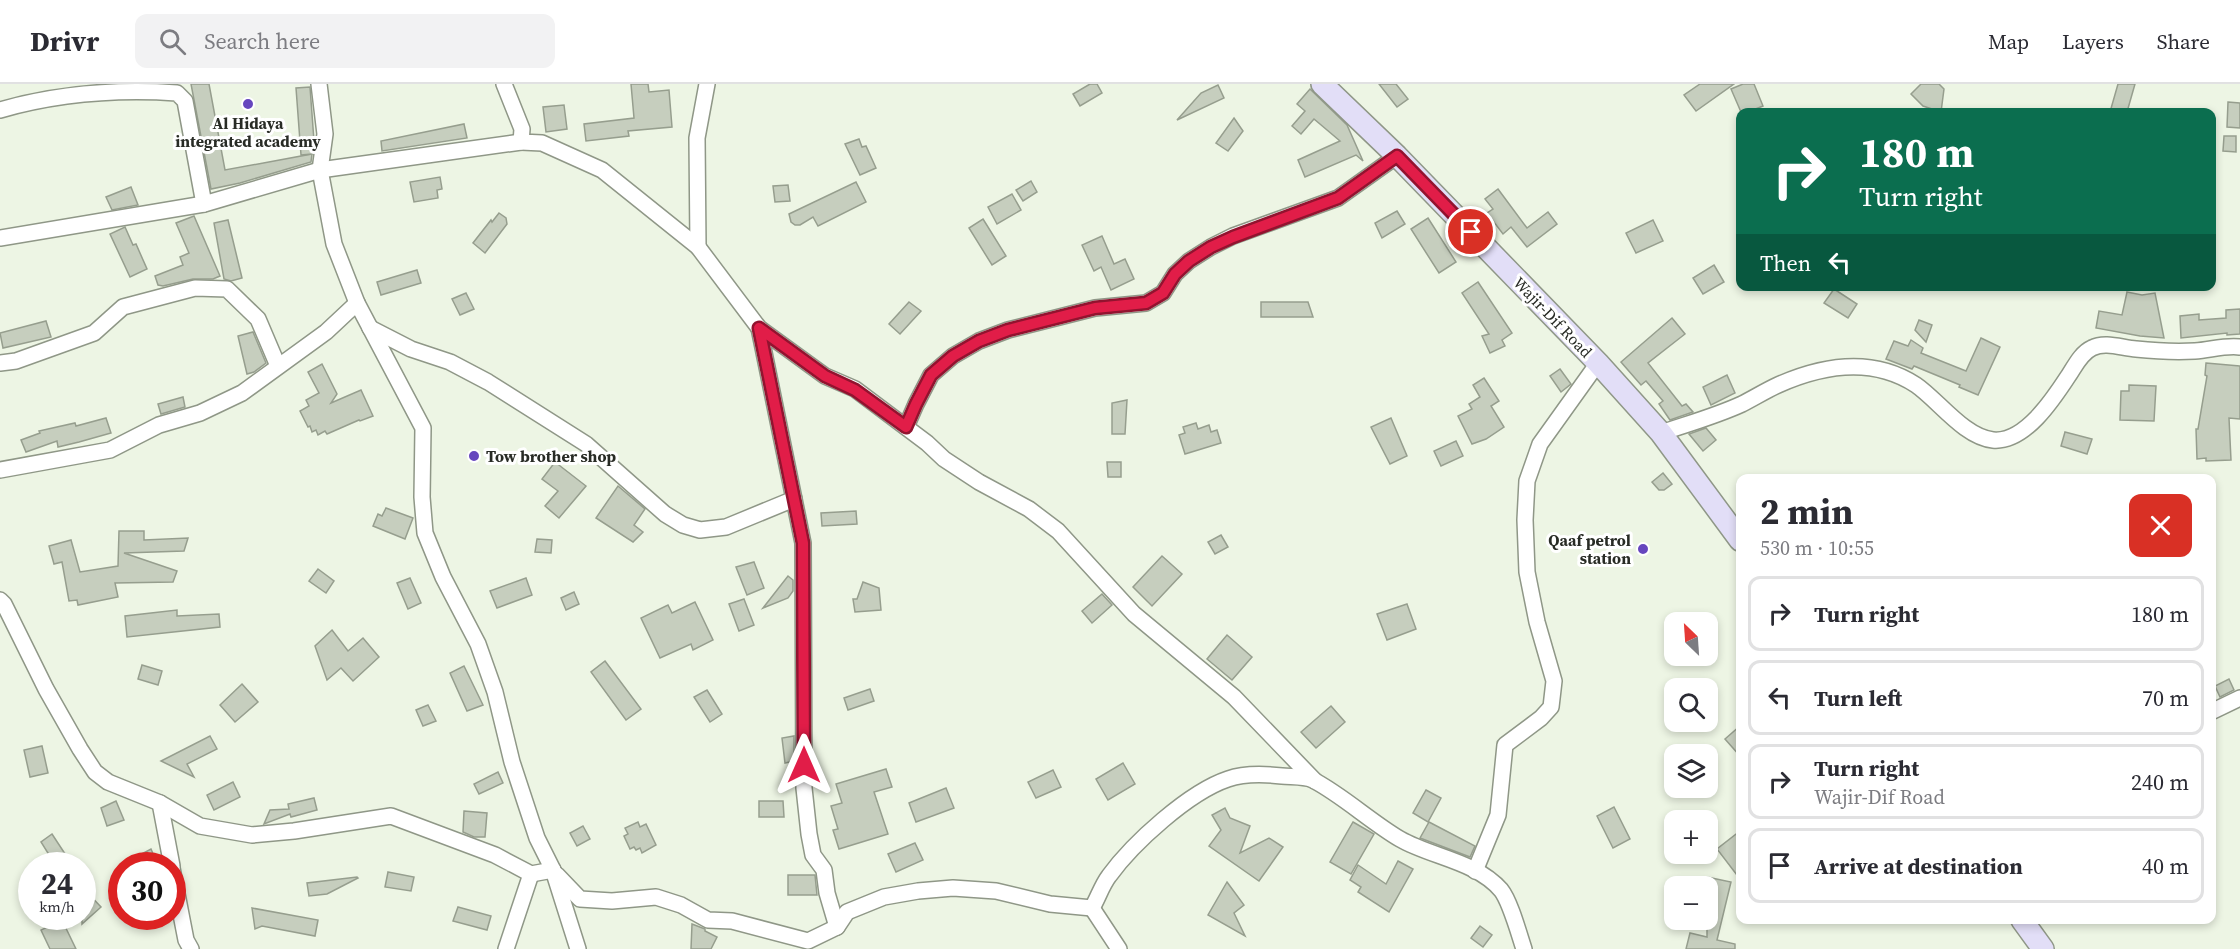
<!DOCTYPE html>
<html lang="en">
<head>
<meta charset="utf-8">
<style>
  body { margin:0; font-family:"Source Serif 4",serif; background:#f2f2f3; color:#2b2b33; height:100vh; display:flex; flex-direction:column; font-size:22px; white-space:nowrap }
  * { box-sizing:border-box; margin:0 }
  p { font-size:20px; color:#7c7c81 }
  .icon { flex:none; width:33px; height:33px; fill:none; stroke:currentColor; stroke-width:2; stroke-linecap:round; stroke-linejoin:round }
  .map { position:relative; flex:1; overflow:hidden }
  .panel { position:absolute; left:1736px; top:390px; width:480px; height:450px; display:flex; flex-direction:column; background:#fff; border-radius:12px; box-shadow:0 3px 9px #0003 }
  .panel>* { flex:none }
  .banner { position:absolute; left:1736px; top:24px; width:480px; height:183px; border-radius:12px; box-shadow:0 3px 9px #0003; background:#0b6e4f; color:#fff; overflow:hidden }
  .needle { width:39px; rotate:335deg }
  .buttons { position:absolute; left:1664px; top:528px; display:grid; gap:12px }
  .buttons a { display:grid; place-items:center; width:54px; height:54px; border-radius:12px; background:#fff; box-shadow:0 3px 9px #0003; font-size:30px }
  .speed { position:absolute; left:18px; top:768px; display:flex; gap:12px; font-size:30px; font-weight:700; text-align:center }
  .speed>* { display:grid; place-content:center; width:78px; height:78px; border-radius:50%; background:#fff; box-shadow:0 3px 9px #0003; line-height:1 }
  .speed small { font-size:15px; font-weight:400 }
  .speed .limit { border:9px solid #d22; background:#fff; color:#111 }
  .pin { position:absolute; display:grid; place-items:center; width:51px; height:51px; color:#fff; margin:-26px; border:3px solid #fff; border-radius:50%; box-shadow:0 2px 6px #0007 }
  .me { position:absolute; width:66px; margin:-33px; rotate:0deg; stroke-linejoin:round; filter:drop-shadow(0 0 4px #0008) }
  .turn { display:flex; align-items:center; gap:21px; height:126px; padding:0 24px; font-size:27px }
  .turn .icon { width:78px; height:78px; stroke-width:2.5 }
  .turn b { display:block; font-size:42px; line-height:51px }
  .then { display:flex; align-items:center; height:57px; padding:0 24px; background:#0003; gap:12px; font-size:22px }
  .round { display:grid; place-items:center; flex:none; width:63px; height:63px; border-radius:12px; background:#f2f2f3 }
  .head { display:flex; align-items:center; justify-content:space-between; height:102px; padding:0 24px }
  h1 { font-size:36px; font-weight:700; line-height:45px }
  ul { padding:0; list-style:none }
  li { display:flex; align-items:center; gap:18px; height:75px; margin:0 12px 9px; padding:0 12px; border:3px solid #e1e1e2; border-radius:12px }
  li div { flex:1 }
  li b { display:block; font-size:22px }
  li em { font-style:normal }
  header { display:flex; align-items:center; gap:36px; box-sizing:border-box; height:84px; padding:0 30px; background:#fff; border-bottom:2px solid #e1e1e2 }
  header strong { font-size:28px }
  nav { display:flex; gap:33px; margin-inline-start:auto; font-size:21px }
  .search { width:420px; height:54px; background:#f2f2f3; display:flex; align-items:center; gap:15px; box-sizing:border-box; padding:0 21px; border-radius:12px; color:#7c7c81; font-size:22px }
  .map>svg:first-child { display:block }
</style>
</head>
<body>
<header>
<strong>Drivr</strong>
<div class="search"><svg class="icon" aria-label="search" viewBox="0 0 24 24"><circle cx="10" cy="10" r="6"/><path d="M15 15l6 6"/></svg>Search here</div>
<nav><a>Map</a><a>Layers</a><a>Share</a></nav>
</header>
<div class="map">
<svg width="2240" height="865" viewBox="0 0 2240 865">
  <rect width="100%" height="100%" fill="#edf5e4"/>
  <g fill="#c6cebe" stroke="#969e8e" stroke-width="1.5">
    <polygon points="191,0 209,0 225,86 312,70 311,78 240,99 211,105"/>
    <polygon points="631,0 648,0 649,8 669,6 672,43 628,47 629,52 586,57 584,40 634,34"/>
    <polygon points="1090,0 1097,0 1102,9 1080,22 1073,10"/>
    <polygon points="1379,0 1396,0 1408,15 1397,23"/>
    <polygon points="1700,0 1734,0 1696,27 1684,11"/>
    <polygon points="1743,0 1754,0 1763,22 1748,28 1741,28 1731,5"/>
    <polygon points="1921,0 1939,0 1944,5 1941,28 1923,22 1911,10"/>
    <polygon points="2118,0 2135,0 2127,28 2110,28"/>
    <polygon points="1218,1 1224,14 1177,36 1201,9"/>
    <polygon points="310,3 314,57 312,70 301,71 296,4"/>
    <polygon points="1310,5 1347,41 1363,77 1356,71 1305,93 1298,76 1340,57 1314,35 1301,50 1292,42 1305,27 1297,20"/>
    <polygon points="2228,18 2240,19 2240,44 2227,43"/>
    <polygon points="564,21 567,45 546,48 543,23"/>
    <polygon points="1234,34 1243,47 1228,67 1216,59"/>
    <polygon points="464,40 467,54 382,67 381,57"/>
    <polygon points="2224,52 2236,52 2236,68 2223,67"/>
    <polygon points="859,55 862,63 866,62 876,84 860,91 845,60"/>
    <polygon points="440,93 442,105 437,106 438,114 414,118 410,98"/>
    <polygon points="1031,97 1037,108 1023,117 1016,106"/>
    <polygon points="856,98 866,118 818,142 813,133 800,141 795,141 791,138 789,130"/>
    <polygon points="788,101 790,117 775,118 773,102"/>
    <polygon points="131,103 138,121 112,126 106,113"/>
    <polygon points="1498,105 1527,144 1548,128 1557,140 1527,163 1511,143 1503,150 1487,129 1493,125 1485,115"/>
    <polygon points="1012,110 1021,126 997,140 988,123"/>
    <polygon points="1397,127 1405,140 1382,154 1375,139"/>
    <polygon points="499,129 506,134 507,140 485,169 473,159 491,136 492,138"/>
    <polygon points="194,132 220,192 213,195 193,195 163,202 158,201 155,192 183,181 180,173 189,169 176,139"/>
    <polygon points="1428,134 1456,178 1439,189 1411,145"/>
    <polygon points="983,135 1006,172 992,181 969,144"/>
    <polygon points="228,136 242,194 231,197 224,195 214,139"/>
    <polygon points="1653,136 1663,157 1636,169 1626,149"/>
    <polygon points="125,143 133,161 136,160 147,185 130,193 110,150"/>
    <polygon points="1102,152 1114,180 1125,175 1134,195 1111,206 1101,183 1094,187 1082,161"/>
    <polygon points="1714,181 1724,198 1703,210 1693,194"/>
    <polygon points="417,186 421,199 381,211 377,198"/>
    <polygon points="1478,198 1512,249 1502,256 1505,262 1490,269 1482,252 1489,250 1462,209"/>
    <polygon points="1834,205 1857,220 1848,234 1824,219"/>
    <polygon points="2127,208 2142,211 2155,209 2164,254 2140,252 2096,244 2099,227 2122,231"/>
    <polygon points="466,209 474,225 460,231 452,215"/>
    <polygon points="909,218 921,227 900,250 889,240"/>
    <polygon points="1261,218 1308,218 1313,233 1261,233"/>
    <polygon points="2240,225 2240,250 2227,251 2227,249 2181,254 2180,232 2199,230 2199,236 2226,234 2226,226"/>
    <polygon points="1672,234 1685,250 1648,279 1682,322 1686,320 1693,328 1670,336 1659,320 1663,317 1646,297 1641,301 1621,278"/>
    <polygon points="1919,236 1932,241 1926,258 1915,246"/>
    <polygon points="46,237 51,253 3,264 0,249"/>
    <polygon points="253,248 266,279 254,288 247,290 238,252"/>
    <polygon points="1981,254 2000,263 1978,311 1959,303 1960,301 1914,282 1912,285 1886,275 1894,257 1908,262 1911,256 1923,264 1921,269 1966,287"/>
    <polygon points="2206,279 2240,282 2240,335 2229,334 2231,376 2206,377 2206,374 2197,375 2196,345 2198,345 2207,292 2205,291"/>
    <polygon points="322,280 337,310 331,319 361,306 373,332 360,337 359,336 327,350 325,347 318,351 316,346 312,348 310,342 308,343 300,327 309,322 306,316 319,309 308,288"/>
    <polygon points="1560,285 1571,300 1561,308 1550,292"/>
    <polygon points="1727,291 1735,309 1711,321 1703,303"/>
    <polygon points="1484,294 1499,317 1491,322 1504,343 1486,355 1472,360 1458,332 1472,325 1469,320 1480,313 1473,301"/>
    <polygon points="2129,301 2156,302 2154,337 2120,336 2121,307 2129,307"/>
    <polygon points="183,313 185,323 161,330 158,320"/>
    <polygon points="1127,316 1125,350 1112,350 1112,319"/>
    <polygon points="106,334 111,349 79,358 58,363 57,357 26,368 21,356 40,349 39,347 75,339 76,342"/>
    <polygon points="1391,334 1407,372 1390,380 1371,343"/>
    <polygon points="1196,339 1198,345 1209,341 1211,348 1217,346 1221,359 1185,370 1179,351 1185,349 1183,343"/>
    <polygon points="1706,344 1716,356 1703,367 1689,350"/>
    <polygon points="2065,348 2092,355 2087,370 2061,362"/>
    <polygon points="1456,357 1463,372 1441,382 1434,367"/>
    <polygon points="555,378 586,402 559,434 545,422 558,407 542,395"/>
    <polygon points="1107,378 1121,378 1121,393 1108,393"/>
    <polygon points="1663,389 1672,400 1664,406 1659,406 1652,398"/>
    <polygon points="618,402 645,425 634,441 643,448 633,458 596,434"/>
    <polygon points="386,424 413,434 405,455 373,442 378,430 382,432"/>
    <polygon points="856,427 857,440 822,442 821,429"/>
    <polygon points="119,447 144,447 144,456 188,454 184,467 124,469 177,487 173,498 115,499 118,513 78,521 77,516 69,517 62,478 54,480 49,462 71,456 80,488 118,482"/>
    <polygon points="1221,451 1228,463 1215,470 1208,458"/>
    <polygon points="537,455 552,456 551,469 535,468"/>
    <polygon points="1162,472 1182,490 1152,522 1133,503"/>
    <polygon points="754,478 764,504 747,511 736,483"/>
    <polygon points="318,485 334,497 326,509 309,497"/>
    <polygon points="788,492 793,496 793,507 788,514 763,524"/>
    <polygon points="410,494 421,519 408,525 397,499"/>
    <polygon points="526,494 532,511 497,524 490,507"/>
    <polygon points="863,498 879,504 881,526 855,528 853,515 857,515"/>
    <polygon points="574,508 579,520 566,526 561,514"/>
    <polygon points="1102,510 1112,521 1092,539 1082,527"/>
    <polygon points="744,515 754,541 739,547 729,520"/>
    <polygon points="695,518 713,556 693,566 691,560 660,574 641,534 668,521 672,529"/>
    <polygon points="1407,520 1416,545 1387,556 1377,530"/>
    <polygon points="177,526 177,532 219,530 220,543 127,553 125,532"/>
    <polygon points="332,546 348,567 363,554 379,573 353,597 341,584 327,596 315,562"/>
    <polygon points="1227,551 1252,573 1232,596 1207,575"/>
    <polygon points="605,577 641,625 626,636 591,588"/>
    <polygon points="142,581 162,587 158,601 138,595"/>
    <polygon points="464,582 483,621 467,627 450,589"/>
    <polygon points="2229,595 2234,606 2220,613 2215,602"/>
    <polygon points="242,600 258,618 235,638 220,621"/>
    <polygon points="870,605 874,617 848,626 844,614"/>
    <polygon points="707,606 722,630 710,638 694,613"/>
    <polygon points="428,621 436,637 423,642 416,626"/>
    <polygon points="1331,622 1345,638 1316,664 1301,648"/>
    <polygon points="1740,642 1740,672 1725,655"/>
    <polygon points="210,652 217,665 187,680 194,693 161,677"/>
    <polygon points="794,652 794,677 785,679 782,654"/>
    <polygon points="42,662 48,689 30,693 24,666"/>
    <polygon points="1123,679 1135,700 1108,716 1096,695"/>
    <polygon points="886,685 892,703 874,708 888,750 839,765 833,746 838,745 831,722 842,719 836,700"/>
    <polygon points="1053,686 1061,703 1036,714 1028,698"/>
    <polygon points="498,688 503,699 479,710 474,700"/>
    <polygon points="233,698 240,713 214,726 207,711"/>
    <polygon points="946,704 954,724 916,738 909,719"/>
    <polygon points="1426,706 1441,714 1428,738 1413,729"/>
    <polygon points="314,714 317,726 291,733 290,730 264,740 270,726 289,725 288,720"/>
    <polygon points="116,717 124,736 107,742 101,724"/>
    <polygon points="759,717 783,717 784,733 759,733"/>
    <polygon points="1614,723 1630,755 1613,764 1597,732"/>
    <polygon points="1225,724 1230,734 1250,742 1240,769 1269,754 1283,763 1259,797 1209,762 1221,746 1212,731"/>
    <polygon points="464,727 487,729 485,753 474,753 463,748"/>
    <polygon points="638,738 640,743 646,740 656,761 642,769 640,764 636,766 634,763 630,765 624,752 628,750 625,744"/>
    <polygon points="1353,738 1374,750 1351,790 1330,778"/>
    <polygon points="1429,738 1475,762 1470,773 1420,754"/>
    <polygon points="583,742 590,755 577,762 570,749"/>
    <polygon points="1740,747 1740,795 1717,765"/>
    <polygon points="52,750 73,782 56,782 41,758"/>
    <polygon points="915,759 923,776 896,788 888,770"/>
    <polygon points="151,765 156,777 147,782 119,782"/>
    <polygon points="1398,777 1413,785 1389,828 1358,808 1361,803 1350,796 1358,781 1386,800"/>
    <polygon points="388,788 414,793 411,807 385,803"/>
    <polygon points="788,791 815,791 817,811 788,811"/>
    <polygon points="357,793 358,794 327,810 309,812 307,799"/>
    <polygon points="1707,793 1731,798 1717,856 1735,860 1735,865 1686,865 1690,849 1707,853"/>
    <polygon points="1227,798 1244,821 1234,829 1245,852 1208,831"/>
    <polygon points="82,803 101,823 82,840"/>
    <polygon points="458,823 491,832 487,846 453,837"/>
    <polygon points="252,824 318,836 315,852 262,842 255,845"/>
    <polygon points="62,836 76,865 50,865 41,846"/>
    <polygon points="692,840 705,845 705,847 717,853 711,865 691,865"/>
    <polygon points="1480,842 1492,851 1483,863 1471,854"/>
  </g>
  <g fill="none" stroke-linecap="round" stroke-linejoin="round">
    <g stroke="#8f9787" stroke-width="18">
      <g id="street">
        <polyline points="319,0 325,50 320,86 334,160 357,219 423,344 422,413 425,449 443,493 478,560 495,608 512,678 537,754 553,786 578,865"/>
        <polyline points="504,0 522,45 521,58 542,59 602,86 698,163 759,244 825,292 855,305 927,359 944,375 979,398 1029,425 1058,447 1134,530 1234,613 1315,697"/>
        <path d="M0 26C56 10 119 5 177 9L185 17 204 120"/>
        <polyline points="0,154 204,120 320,86 521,58"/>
        <polyline points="698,163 697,54 707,0"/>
        <polyline points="370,244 411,265 450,278 488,298 586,360 665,430 683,441 700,446 726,443 794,415"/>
        <polyline points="759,244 803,459 804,704 809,750 813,771 824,786 827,809 837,843"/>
        <polyline points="0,279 16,277 94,249 123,223 195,204 227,205 258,235 278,282"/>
        <polyline points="906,343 916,320 931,291 953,272 979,257 1008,246 1095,224 1146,219 1163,209 1175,190 1189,177 1211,163 1233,152 1338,114 1397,72"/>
        <path d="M1661 349C1687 340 1716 332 1742 320 1754 314 1765 307 1778 301 1823 281 1873 273 1916 301 1938 316 1964 353 1993 356 2025 359 2054 314 2069 291 2075 282 2081 269 2092 264 2105 257 2122 264 2136 265 2155 267 2176 268 2195 267 2210 266 2225 261 2240 263"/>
        <polyline points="0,386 110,366 159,341 200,329 242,309 326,248 357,219"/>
        <polyline points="0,516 4,520 46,605 80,665 95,688 108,698 160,719 200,742 252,751 294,747 391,732 495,771 531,790 553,786"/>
        <polyline points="2211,628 2240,614"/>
        <polyline points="160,719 172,782"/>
        <polyline points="172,784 186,856 191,865"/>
        <polyline points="1475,787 1498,731 1505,661 1541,634 1551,623 1554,597 1537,538 1527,488 1525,436 1527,397 1540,360 1598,279"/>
        <polyline points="557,791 580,815 612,817 656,813 681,821 708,836 732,837 808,857 837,843 847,828 884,813 918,807 953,804 996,807 1050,820 1092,824"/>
        <path d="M1092 824C1098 814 1102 801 1109 792 1133 759 1189 708 1228 695 1245 689 1264 690 1282 692 1291 693 1305 692 1313 696 1342 711 1371 738 1400 755 1431 773 1476 777 1501 806 1510 817 1519 850 1524 865"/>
        <polyline points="1092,824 1119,865"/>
        <polyline points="506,865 531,790"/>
      </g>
    </g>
    <g stroke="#8f9787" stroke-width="24">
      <g id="secondary">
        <polyline points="1322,0 1397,72 1598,279 1661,349 1740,456"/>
        <polyline points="2022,836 2043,865"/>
      </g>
    </g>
    <use href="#street" stroke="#fff" stroke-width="15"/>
    <use href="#secondary" stroke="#e2def7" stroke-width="21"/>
  </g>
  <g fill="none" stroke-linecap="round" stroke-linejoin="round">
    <g stroke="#92132f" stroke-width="15">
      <polyline id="route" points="804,681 803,459 759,244 825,292 855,306 906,343 916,320 931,291 953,272 979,257 1008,246 1095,224 1146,219 1163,209 1175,190 1189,177 1211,163 1233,153 1338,114 1397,72 1471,148"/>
    </g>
    <use href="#route" stroke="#e11d48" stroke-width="10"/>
  </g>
  <g fill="#6646be" stroke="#fff" stroke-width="2">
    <circle cx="248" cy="20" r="6"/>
    <circle cx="474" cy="372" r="6"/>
    <circle cx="1643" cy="465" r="6"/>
  </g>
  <g text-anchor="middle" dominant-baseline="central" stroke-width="6" stroke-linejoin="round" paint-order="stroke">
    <g font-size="16" font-weight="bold" fill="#282b25" stroke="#fff">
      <text x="248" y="39">Al Hidaya<tspan x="248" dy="18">integrated academy</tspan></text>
      <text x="486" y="372" text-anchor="start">Tow brother shop</text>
      <text x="1631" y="456" text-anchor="end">Qaaf petrol<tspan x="1631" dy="18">station</tspan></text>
    </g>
    <g font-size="16" fill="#282b25" stroke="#fff">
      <text transform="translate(1553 233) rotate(46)">Wajir-Dif Road</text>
    </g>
  </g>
</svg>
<div class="buttons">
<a><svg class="needle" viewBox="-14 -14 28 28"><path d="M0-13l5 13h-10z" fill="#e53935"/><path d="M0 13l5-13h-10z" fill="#7c7c81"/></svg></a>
<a><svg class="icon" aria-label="search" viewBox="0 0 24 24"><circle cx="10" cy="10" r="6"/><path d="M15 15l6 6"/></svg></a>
<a><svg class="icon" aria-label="layers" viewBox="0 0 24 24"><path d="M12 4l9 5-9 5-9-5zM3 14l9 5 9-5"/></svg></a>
<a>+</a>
<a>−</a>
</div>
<div class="speed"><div>24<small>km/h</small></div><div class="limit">30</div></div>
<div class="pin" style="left:1471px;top:148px;background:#d93025"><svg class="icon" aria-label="arrive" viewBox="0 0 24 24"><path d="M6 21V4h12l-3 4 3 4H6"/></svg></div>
<svg class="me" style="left:804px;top:681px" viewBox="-20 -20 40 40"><path d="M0-17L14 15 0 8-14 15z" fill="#e11d48" stroke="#fff" stroke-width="4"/></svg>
<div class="banner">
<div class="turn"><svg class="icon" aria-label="right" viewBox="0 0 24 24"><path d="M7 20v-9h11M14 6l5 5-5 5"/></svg><div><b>180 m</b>Turn right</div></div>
<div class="then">Then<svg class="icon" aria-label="left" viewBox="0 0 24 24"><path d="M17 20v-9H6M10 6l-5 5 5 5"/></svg></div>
</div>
<section class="panel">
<div class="head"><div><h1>2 min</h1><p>530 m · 10:55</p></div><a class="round" style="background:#d93025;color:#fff"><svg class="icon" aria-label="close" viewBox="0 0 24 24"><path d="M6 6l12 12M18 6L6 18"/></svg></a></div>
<ul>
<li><svg class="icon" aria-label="right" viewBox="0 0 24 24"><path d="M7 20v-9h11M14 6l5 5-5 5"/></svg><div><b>Turn right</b></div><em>180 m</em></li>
<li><svg class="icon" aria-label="left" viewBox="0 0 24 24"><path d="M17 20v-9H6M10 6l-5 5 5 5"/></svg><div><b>Turn left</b></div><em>70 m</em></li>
<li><svg class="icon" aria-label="right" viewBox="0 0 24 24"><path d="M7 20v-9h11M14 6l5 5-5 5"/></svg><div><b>Turn right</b><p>Wajir-Dif Road</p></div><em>240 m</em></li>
<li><svg class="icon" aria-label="arrive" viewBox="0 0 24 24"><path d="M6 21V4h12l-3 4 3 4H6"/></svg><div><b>Arrive at destination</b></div><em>40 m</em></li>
</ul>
</section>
</div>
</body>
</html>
